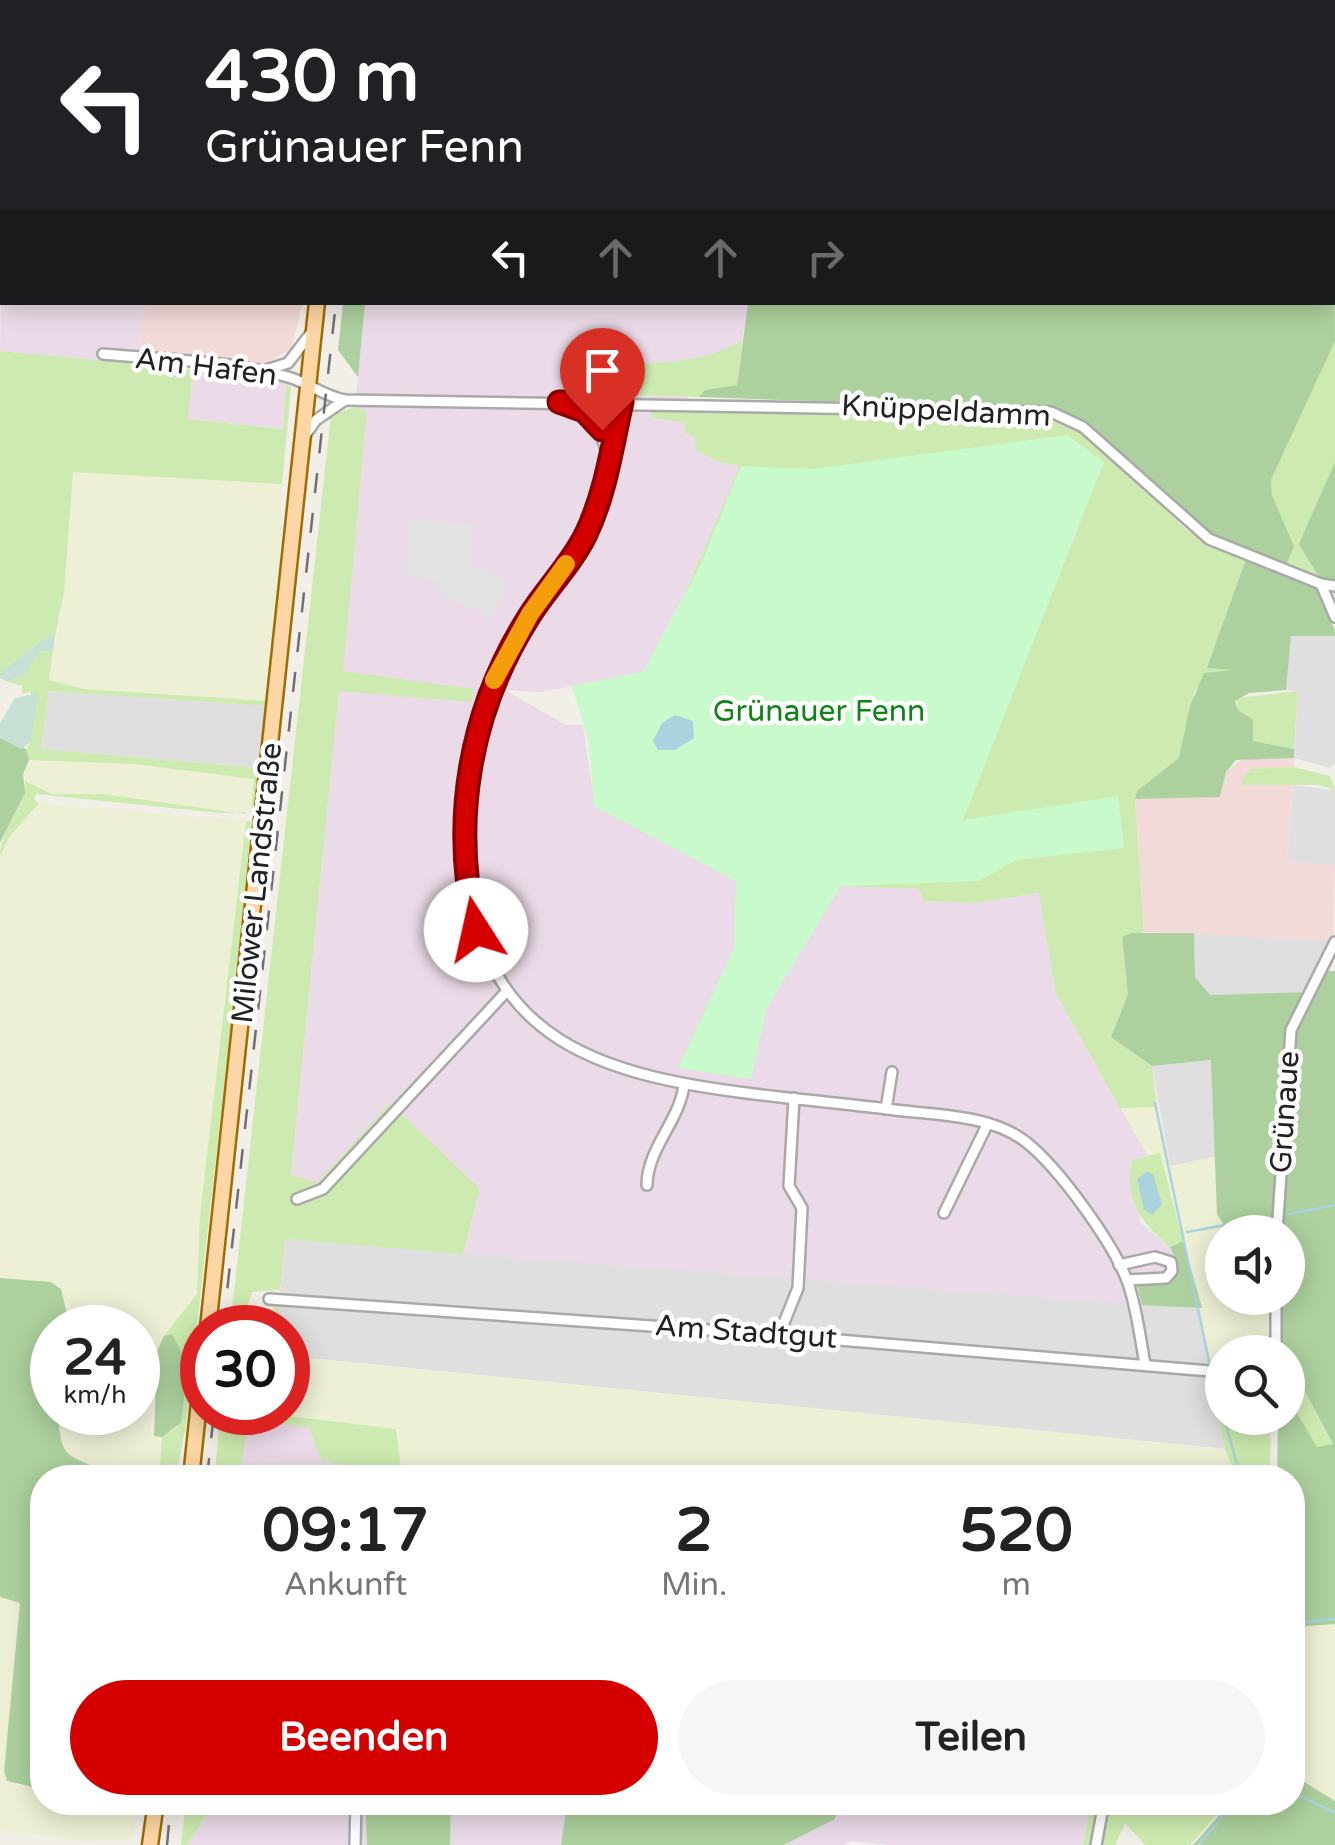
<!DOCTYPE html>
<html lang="de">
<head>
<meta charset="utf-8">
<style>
  body { margin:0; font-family:"Varela Round",sans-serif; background:#f6f6f6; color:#222; height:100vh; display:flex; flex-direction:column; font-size:38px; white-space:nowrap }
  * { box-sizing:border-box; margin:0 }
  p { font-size:32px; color:#767676 }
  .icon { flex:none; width:55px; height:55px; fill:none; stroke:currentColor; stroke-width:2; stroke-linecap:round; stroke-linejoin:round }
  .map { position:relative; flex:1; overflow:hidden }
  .drawer { position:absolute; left:30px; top:1465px; width:1275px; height:350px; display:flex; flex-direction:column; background:#fff; border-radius:40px; box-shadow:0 5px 25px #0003 }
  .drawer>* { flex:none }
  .hud { position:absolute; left:0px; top:0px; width:1335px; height:305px; box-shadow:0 5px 25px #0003; background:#202124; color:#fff; overflow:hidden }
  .controls { position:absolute; left:1205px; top:1215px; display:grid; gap:20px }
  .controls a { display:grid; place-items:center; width:100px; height:100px; border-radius:50%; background:#fff; box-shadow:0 5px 25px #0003; font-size:50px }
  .speed { position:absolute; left:30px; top:1305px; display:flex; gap:20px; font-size:50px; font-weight:700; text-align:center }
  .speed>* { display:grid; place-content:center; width:130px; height:130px; border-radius:50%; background:#fff; box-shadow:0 5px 25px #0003; line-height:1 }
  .speed small { font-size:25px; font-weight:400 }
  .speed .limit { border:15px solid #d22; background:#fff; color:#111 }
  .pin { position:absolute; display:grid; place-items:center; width:85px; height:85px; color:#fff; margin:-102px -42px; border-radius:50% 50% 50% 0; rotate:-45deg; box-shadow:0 0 10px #0007 }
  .pin .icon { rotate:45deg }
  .me { position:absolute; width:110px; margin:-55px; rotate:350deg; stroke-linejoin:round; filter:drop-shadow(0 0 8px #0008) }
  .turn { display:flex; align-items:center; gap:35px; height:210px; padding:0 40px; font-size:45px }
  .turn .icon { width:130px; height:130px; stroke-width:2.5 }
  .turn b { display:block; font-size:70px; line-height:85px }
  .lanes { display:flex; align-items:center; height:95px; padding:0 40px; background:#0003; justify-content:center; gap:50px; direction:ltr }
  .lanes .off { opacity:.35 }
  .eta { display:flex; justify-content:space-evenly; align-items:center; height:170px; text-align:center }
  .eta b { font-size:60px; font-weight:700; line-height:70px }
  .button { display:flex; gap:20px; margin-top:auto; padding:20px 40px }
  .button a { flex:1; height:115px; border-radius:60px; background:#d40000; color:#fff; font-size:40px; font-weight:700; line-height:115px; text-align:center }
  .button a+a { background:#f6f6f6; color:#222 }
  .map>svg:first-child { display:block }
</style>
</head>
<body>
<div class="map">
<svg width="1335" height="1845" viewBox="0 0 1335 1845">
  <rect width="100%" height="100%" fill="#f2efe9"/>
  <g fill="#e0dfdf">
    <polygon points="387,0 1250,0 1252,2 386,2"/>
    <polygon points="1291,636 1335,636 1335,763 1330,768 1294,758 1298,691 1286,690"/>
    <polygon points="49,691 267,706 260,768 41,749"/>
    <polygon points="1293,785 1335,790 1335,866 1287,862"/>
    <polygon points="1194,933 1333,941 1308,992 1210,995 1195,977"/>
    <polygon points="1212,1060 1215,1157 1170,1166 1152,1066"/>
    <polygon points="286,1239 1202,1308 1225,1449 288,1356 288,1328 276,1328"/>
  </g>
  <g fill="#f2dad9">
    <polygon points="145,303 303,303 291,349 259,367 139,352"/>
    <polygon points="1244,758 1294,758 1294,767 1250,769 1241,785 1293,785 1287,861 1335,866 1333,941 1144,932 1135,799 1220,797 1226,772"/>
  </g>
  <g fill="#ebdbe8">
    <polygon points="2,195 2,302 145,303 139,352 119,363 0,351"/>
    <polygon points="365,303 748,303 742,341 714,355 675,363 609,365 607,394 688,397 685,422 695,437 718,462 741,466 700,566 643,673 540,692 505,690 566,725 583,725 595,806 737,881 734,949 679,1067 767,1007 841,885 920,889 925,901 975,903 1040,893 1056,994 1148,1156 1132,1160 1140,1222 1170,1247 1180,1267 1169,1282 1138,1284 1142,1305 463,1254 480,1189 317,1184 291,1176 339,690 470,702 474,690 342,672 367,413 355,407"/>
    <polygon points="193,369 286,383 283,429 187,419"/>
    <polygon points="247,1419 309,1427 402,1476 418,1477 240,1478"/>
    <polygon points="214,1803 365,1803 367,1845 187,1845"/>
    <polygon points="451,1803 567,1803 561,1845 450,1845"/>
    <polygon points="838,1803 1091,1803 1083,1845 888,1845 852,1841 843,1845 784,1845 835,1819"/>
  </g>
  <g fill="#eef0d5">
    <polygon points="73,472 282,484 280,583 268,701 83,689 49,680 64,593"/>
    <polygon points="36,758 134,764 255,779 251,810 245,814 102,794 52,794 25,781 25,767"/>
    <polygon points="39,803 246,821 200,1215 197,1294 157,1351 151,1432 162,1437 159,1477 109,1477 67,1457 61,1447 58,1413 138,1412 138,1328 70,1327 66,1304 0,1278 0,857 9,837"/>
    <polygon points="1157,1107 1170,1166 1215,1157 1217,1214 1228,1232 1222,1232 1222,1298 1267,1298 1273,1309 1271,1352 1222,1352 1222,1368 1209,1368 1189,1250 1160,1154 1148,1156 1120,1108"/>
    <polygon points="288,1356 1224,1449 1236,1477 402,1476 396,1429 263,1413 288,1412"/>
    <polygon points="0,1597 21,1603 4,1770 16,1786 42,1789 42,1802 138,1803 133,1835 128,1840 83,1841 0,1831"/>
    <polygon points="1335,1624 1335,1801 1293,1775 1293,1627"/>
  </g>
  <g fill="#cdebb0">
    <path d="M742 341 737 385 705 390 699 397 629 395 617 364C663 364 701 362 742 341Z"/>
    <polygon points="1335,341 1335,462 1300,544 1319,577 1283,564 1292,541 1272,495 1271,480"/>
    <polygon points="0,351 193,369 188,419 283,429 286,383 291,388 282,484 73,472 64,593 55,636 42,640 0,673"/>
    <polygon points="355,407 367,412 343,671 474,689 471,702 339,691 291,1175 317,1183 390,1103 480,1189 463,1254 286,1239 280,1290 252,1292 247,1307 259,1319 268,1316 279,1301 276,1327 230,1328 331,415"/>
    <polygon points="650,408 1051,416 1084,433 1190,533 1246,559 1208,667 1233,667 1233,671 1195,690 1179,759 1137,791 1135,799 1144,932 1122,937 1128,994 1111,1037 1152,1066 1157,1107 1120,1108 1056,994 1039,893 975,903 924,901 919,889 841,886 780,983 753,984 751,1079 678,1068 734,949 737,881 594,806 740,466 718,462 696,450 695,437 685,433 685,422 652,418"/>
    <path d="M53 651 49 680 83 689 268 701 267 706 49 691 41 749 260 768 255 812 220 813 36 794 34 800 39 803 9 837 0 857C0 830 24 810 25 781L52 794H102L245 814 251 810 254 779 134 764 29 760 26 749 31 742V692L22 694V686L8 682 26 674 39 652Z"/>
    <path d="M1298 691 1294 749 1253 741C1248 719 1256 727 1238 710L1236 698Z"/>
    <polygon points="1294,767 1330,776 1335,790 1318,785 1240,785 1250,769"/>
    <polygon points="246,821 254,822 185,1430 176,1477 159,1478 162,1437 178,1427 172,1334 164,1336 197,1294 200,1215"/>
    <path d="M1160 1153 1183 1241 1170 1247C1141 1223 1124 1200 1132 1160Z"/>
    <polygon points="1288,1360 1333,1445 1317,1448 1288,1398"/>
    <polygon points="1222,1376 1222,1418 1271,1418 1270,1477 1236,1477 1225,1449 1211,1377"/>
    <polygon points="221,1413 263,1413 396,1429 402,1476 322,1461 309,1427 248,1419 240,1477 214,1478"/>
    <polygon points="186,1803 214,1803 187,1845 181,1845"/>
    <polygon points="1091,1803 1227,1803 1190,1845 1145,1845 1125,1823 1115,1845 1083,1845"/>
  </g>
  <g fill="#add19e">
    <polygon points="1333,127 1335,341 1271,480 1272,495 1294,546 1287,563 1210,536 1087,425 1053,409 699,397 705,390 737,385 748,303 1332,302"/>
    <polygon points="343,303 365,303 358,377 338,350"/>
    <polygon points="1335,462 1335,580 1319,577 1299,544"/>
    <polygon points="1246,559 1314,585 1335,630 1335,636 1291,636 1286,690 1249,693 1235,701 1238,710 1253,720 1253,741 1294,749 1294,758 1236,760 1226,772 1220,797 1135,799 1137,791 1179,758 1190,706 1204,673 1233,670 1207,668"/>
    <polygon points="0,738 26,749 29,760 23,774 25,793 0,843"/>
    <polygon points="1131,933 1194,933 1195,977 1210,995 1308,992 1289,1028 1274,1232 1228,1232 1217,1214 1211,1060 1152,1066 1111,1037 1128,994 1122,937"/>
    <polygon points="1328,971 1335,971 1335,1624 1293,1627 1292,1478 1277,1478 1278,1418 1288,1418 1288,1398 1317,1447 1333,1444 1280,1345 1280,1298 1288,1298 1288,1232 1281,1232 1294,1030"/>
    <polygon points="1183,1241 1202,1308 1142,1305 1137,1284 1169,1282 1179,1267 1170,1247"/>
    <path d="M0 1278 51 1282 61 1289 70 1327 52 1328V1412L58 1413C61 1470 73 1449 109 1477L42 1478V1789L7 1781 4 1771 20 1603 0 1597Z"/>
    <polygon points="172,1334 188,1366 181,1423 162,1437 154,1436 157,1351 164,1336"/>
    <polygon points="1293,1775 1335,1801 1335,1845 1193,1845 1230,1803 1292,1802"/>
    <polygon points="365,1802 451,1803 450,1845 367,1845"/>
    <polygon points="650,1803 706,1810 708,1803 838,1803 835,1819 784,1845 561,1845 567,1803"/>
  </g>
  <g fill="#c6e0d4">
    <polygon points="55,636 53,651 39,652 26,674 8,682 0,678 0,673 42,640"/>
    <polygon points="38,693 31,742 21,749 0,738 0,723 15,698"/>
  </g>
  <polygon fill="#c8facc" points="1067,435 1104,462 963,820 1118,796 1124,848 1016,860 979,881 841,886 767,1007 751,1079 678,1068 734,949 736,881 594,806 589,743 572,686 643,672 700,566 741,466 813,469"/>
  <polygon fill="#e2e2e2" points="409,518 473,525 469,563 507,582 491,617 442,595 438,581 406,576"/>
  <g fill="#aad3df">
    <polygon points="675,715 693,721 694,738 675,750 658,750 653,741 662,723"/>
    <polygon points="1146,1172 1153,1174 1162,1204 1152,1215 1144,1210 1137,1179"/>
  </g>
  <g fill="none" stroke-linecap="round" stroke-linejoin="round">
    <g stroke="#aad3df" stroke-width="2.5">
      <polyline points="1155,1103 1210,1366"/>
      <polyline points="1289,1214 1335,1205"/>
      <polyline points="1187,1232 1269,1217"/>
      <polyline points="1213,1380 1241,1478"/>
      <polyline points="1292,1623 1335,1619"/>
      <polyline points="1292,1792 1335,1813"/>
      <polyline points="1198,1845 1236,1802"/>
    </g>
    <g stroke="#a9a9a9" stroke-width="14">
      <g id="street">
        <polyline points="765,0 766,2"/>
        <polyline points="1255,0 1256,2"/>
        <polyline points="390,2 390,0"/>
        <polyline points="1312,2 1315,0"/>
        <polyline points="1332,117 1335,121"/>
        <path d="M103 354C163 360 230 360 288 377 309 383 323 396 345 400L1051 412 1083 427 1209 539 1321 584 1335 586"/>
        <polyline points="263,371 288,363 311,333"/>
        <path d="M622 402C612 448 605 498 583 540 572 562 553 581 539 601 500 658 473 719 467 790 445 1098 666 1080 895 1110 937 1115 992 1115 1026 1142 1059 1168 1114 1244 1128 1283 1137 1309 1140 1338 1145 1364"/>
        <polyline points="567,404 597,422 607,453"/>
        <polyline points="306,434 316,420 345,400"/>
        <polyline points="1321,584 1335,617"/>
        <polyline points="886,1109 892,1072"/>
        <path d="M647 1185C647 1149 680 1120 684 1085"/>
        <polyline points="297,1199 323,1189 506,992"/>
        <polyline points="944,1213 987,1125"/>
        <polyline points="1277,1232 1291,1030 1335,942"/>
        <polyline points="1119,1265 1155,1257 1171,1262 1172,1271 1166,1278 1127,1280"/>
        <polyline points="269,1299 779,1335 1222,1372"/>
        <polyline points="779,1335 798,1288 802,1208 789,1186 794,1098"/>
        <polyline points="1276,1352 1276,1298"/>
        <polyline points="397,1478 397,1477"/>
        <polyline points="355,1845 356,1802"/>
        <polyline points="1096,1845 1104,1802"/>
      </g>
    </g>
    <g stroke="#a06b00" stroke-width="19">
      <g id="primary">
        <polyline points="354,2 355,0"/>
        <polyline points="208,1328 317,302"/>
        <polyline points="191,1478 202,1374"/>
        <polyline points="150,1845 156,1802"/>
      </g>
    </g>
    <use href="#street" stroke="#fff" stroke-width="9"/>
    <use href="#primary" stroke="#fcd6a4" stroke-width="14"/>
    <g stroke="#707070" stroke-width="2.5" stroke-dasharray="20 20" stroke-linecap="butt">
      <polyline points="368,2 368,0"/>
      <polyline points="223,1328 336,302"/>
      <polyline points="207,1478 214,1412"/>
      <polyline points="167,1845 171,1802"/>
    </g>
  </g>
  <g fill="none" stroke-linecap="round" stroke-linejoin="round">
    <g stroke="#8a0000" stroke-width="25">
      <path id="route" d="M476 930C450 820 470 709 530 615 547 588 572 563 586 534 606 492 612 446 622 402H559L584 411 602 430"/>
    </g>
    <use href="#route" stroke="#d40000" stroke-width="18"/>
    <polyline stroke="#f59e0b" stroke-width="18" points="494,680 530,614 566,564"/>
  </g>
  <g text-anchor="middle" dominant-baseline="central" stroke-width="9" stroke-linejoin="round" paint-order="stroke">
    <g font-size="30" fill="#222" stroke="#fff">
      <text transform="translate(206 367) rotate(7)">Am Hafen</text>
      <text transform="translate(946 411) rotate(3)">Knüppeldamm</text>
      <text transform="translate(257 883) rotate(-84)">Milower Landstraße</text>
      <text transform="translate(1285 1112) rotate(-86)">Grünaue</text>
      <text transform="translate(746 1332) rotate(4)">Am Stadtgut</text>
    </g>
    <g font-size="30" fill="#0c8416" stroke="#fff">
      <text x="819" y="711">Grünauer Fenn</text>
    </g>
  </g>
</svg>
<div class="controls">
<a><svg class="icon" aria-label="sound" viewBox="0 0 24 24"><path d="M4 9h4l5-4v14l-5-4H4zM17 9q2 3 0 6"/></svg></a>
<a><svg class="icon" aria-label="search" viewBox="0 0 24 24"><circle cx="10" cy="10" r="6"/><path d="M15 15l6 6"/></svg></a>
</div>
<div class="speed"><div>24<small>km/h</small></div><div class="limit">30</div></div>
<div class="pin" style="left:602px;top:430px;background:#d93025"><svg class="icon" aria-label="arrive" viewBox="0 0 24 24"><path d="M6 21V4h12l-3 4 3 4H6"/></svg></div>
<svg class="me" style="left:476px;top:930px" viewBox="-20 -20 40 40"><circle r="19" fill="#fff"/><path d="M0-13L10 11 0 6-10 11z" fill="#d40000"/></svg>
<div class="hud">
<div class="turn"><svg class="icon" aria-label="left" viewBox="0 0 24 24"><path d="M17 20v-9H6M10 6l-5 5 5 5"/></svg><div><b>430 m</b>Grünauer Fenn</div></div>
<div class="lanes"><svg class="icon" aria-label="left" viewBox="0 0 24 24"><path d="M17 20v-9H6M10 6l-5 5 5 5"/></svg><svg class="icon off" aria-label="ahead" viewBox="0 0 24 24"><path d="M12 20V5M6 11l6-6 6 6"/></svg><svg class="icon off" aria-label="ahead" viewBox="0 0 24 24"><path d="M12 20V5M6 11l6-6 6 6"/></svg><svg class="icon off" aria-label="right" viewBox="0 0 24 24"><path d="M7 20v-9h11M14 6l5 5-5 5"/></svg></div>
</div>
<section class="drawer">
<div class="eta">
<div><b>09:17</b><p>Ankunft</p></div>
<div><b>2</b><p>Min.</p></div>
<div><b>520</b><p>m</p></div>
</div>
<div class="button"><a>Beenden</a><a>Teilen</a></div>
</section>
</div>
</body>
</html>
